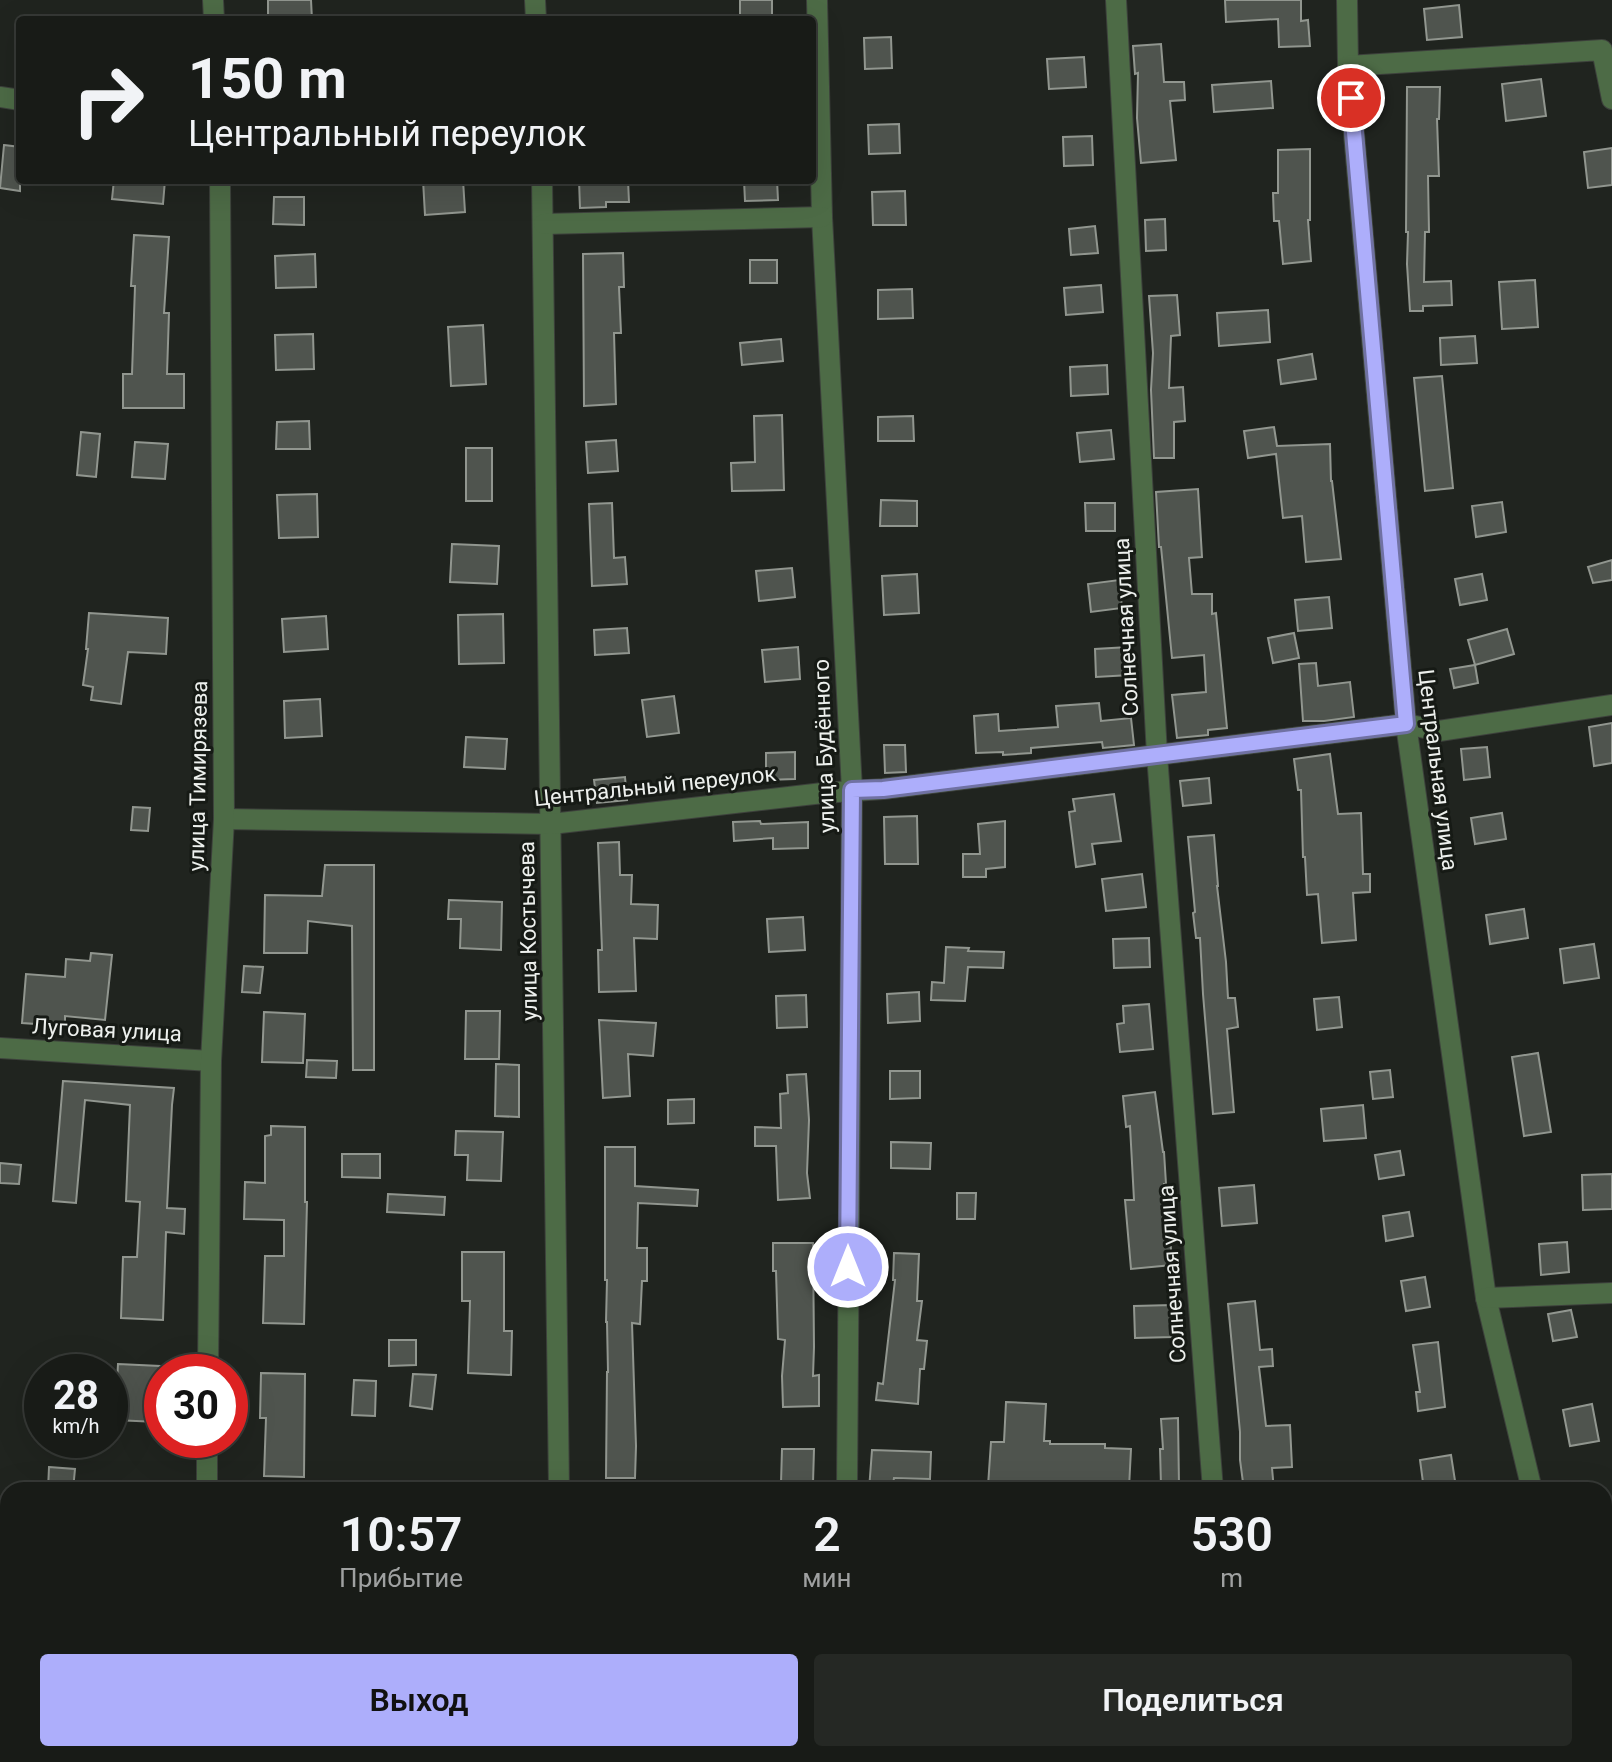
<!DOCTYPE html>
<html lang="ru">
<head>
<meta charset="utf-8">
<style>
  body { margin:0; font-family:Roboto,sans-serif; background:#252824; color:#f1f3f6; height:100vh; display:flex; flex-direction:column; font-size:30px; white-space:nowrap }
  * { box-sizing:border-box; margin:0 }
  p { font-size:26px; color:#9fa1a1 }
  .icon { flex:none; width:44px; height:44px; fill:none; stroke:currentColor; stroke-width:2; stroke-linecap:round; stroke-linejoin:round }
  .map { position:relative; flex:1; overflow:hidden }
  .sheet { position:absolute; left:0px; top:1482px; width:1612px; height:280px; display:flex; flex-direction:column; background:#181b17; border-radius:24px 24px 0 0; box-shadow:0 8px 32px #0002,0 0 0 2px #363936 }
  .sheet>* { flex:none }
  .guide { position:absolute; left:16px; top:16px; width:800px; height:168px; border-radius:8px; box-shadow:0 8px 32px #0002,0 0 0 2px #363936; background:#181b17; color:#f1f3f6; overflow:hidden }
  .speed { position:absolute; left:24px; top:1354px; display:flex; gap:16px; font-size:40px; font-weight:700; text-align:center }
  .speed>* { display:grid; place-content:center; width:104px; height:104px; border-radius:50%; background:#181b17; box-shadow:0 8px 32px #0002,0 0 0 2px #363936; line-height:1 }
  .speed small { font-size:20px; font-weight:400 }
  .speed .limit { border:12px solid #d22; background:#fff; color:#111 }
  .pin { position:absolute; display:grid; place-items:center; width:68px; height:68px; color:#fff; margin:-34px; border:4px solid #fff; border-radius:50%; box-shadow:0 2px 8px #0007 }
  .me { position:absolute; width:88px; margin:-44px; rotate:0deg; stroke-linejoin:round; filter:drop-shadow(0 0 6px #0008) }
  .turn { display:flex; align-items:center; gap:28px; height:168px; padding:0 40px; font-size:36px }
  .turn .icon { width:104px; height:104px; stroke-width:2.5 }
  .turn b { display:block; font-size:56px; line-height:68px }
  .eta { display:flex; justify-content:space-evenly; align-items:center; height:136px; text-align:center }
  .eta b { font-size:48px; font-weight:600; line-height:56px }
  .button { display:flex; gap:16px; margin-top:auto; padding:16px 40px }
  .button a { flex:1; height:92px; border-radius:8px; background:#adaefb; color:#111; font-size:32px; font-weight:600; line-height:92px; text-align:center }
  .button a+a { background:#252824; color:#f1f3f6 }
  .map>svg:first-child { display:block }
</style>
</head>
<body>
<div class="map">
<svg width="1612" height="1762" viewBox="0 0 1612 1762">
  <rect width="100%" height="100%" fill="#20241f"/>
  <polygon fill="#100637" points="8,1732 8,1754 1079,1754 1097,1762 0,1762 0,1735"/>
  <g fill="#4f544e" stroke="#91968f" stroke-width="2">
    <polygon points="268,0 311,0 312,20 268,20"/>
    <rect x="740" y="0" width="32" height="20"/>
    <polygon points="1225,0 1301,0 1301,21 1308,20 1310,46 1279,47 1278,19 1226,22"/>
    <polygon points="1459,5 1462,37 1427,40 1424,9"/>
    <polygon points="891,37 892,68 865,69 864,38"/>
    <polygon points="1161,44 1164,82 1184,82 1185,100 1170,101 1176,160 1141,163 1137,118 1138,73 1135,74 1133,46"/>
    <polygon points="1084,57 1086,87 1049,89 1047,59"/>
    <polygon points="1541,79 1546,116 1506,121 1502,84"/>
    <polygon points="1271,81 1273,108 1214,112 1212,85"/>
    <polygon points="1407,87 1440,87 1439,119 1437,119 1439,176 1428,176 1429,232 1425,232 1424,282 1451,281 1452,305 1423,306 1423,311 1410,311 1407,264 1408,232 1406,232"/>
    <polygon points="899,124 900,153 869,154 868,125"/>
    <polygon points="1092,136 1093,165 1064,166 1063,137"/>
    <polygon points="4,145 20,147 20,191 0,188"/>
    <polygon points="1612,148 1612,185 1588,188 1584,152"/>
    <polygon points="1310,149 1310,220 1308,220 1311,261 1283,264 1279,221 1274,221 1273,193 1278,193 1278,150"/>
    <polygon points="114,180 165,180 163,204 112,199"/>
    <polygon points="423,180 463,180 465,212 425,215"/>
    <polygon points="579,180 628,180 629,202 606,202 606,207 580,208"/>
    <polygon points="744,180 777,180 778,200 745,201"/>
    <polygon points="905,191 906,225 873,225 872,192"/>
    <polygon points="274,197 304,197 304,225 273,224"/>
    <polygon points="1165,219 1166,250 1146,251 1145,220"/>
    <polygon points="1095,226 1098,253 1071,255 1069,229"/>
    <polygon points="134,235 169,237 164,313 169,313 167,374 184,374 184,408 123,408 123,374 132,374 135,286 131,286"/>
    <polygon points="623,253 624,287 619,287 621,333 614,333 616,404 584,406 583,254"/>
    <polygon points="315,254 316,287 276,288 275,256"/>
    <rect x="750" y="260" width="27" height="23"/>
    <polygon points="1535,280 1538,327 1502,329 1499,282"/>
    <polygon points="1101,285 1103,312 1066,315 1064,288"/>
    <polygon points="912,289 913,318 878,319 878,290"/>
    <polygon points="1177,295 1180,335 1171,336 1169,388 1183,387 1185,421 1174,422 1174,458 1154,458 1151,390 1153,353 1149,296"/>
    <polygon points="1268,310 1270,342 1219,346 1217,313"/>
    <polygon points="483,325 486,384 451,386 448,327"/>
    <polygon points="313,334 314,369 276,370 275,335"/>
    <polygon points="1475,336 1477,363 1441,365 1440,338"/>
    <polygon points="781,339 783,361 742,365 740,343"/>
    <polygon points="1312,354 1316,379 1281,384 1278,360"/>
    <polygon points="1107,365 1108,394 1071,396 1070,367"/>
    <polygon points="1442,376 1453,488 1425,491 1414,378"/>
    <polygon points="782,415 784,490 732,491 731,463 755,462 754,416"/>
    <polygon points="913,416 914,441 878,441 878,417"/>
    <polygon points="309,421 310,449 276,449 277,422"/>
    <polygon points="1274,427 1277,446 1330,444 1331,481 1332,481 1341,559 1306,562 1302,516 1283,518 1276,454 1248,458 1244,431"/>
    <polygon points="1111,430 1114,459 1080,462 1077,433"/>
    <polygon points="81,432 100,434 96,477 77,475"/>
    <polygon points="616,440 618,471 588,473 586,442"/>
    <polygon points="135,442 168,444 165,479 132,477"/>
    <rect x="466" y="448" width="26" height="53"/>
    <polygon points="1198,489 1202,557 1189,558 1192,594 1212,594 1212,614 1216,613 1227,728 1208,730 1208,735 1177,738 1172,695 1206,692 1204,655 1172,658 1161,547 1159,547 1156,492"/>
    <polygon points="317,494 318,537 279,538 277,495"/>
    <polygon points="881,500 917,501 917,526 880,526"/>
    <polygon points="1502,502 1506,532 1476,537 1472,506"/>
    <polygon points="612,503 614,558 625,557 627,584 592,586 589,504"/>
    <polygon points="1085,503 1115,503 1115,531 1086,531"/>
    <polygon points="452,544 499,546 497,584 450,582"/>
    <polygon points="1612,560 1612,580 1593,583 1588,567"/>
    <polygon points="792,568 795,597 759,601 756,571"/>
    <polygon points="917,574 919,613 884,615 882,576"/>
    <polygon points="1482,574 1487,600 1460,605 1455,579"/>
    <polygon points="1119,580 1122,608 1091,612 1088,584"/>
    <polygon points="1329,597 1332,628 1298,631 1295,600"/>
    <polygon points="89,613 168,618 166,654 128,652 121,704 91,700 93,687 83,685 88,649 86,649"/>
    <polygon points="503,614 504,663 459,664 458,615"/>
    <polygon points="326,616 328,649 284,652 282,619"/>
    <polygon points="627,628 629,653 595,655 594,630"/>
    <polygon points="1507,629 1514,654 1475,665 1468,640"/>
    <polygon points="1294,633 1299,658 1273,663 1268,638"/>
    <polygon points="798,647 800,679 765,682 762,650"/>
    <polygon points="1128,647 1130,675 1096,677 1095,649"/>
    <polygon points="1316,663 1318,686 1350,682 1354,717 1324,721 1303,721 1299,664"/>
    <polygon points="1475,665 1478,683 1454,688 1450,669"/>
    <polygon points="674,696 679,733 647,737 642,700"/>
    <polygon points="320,699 322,736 285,738 284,701"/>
    <polygon points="1099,703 1101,721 1131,718 1134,745 1103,748 1102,742 1031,748 1031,753 1003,755 1003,752 976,753 974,716 998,714 999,731 1058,727 1056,706"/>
    <polygon points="1612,723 1612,763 1594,766 1589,727"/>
    <polygon points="466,737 507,739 505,769 464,767"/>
    <polygon points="884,745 905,745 906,772 885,773"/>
    <polygon points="1487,747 1490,777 1464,780 1461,749"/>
    <polygon points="795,752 795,779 766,780 766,753"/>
    <polygon points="1330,754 1338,814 1361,813 1363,874 1370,874 1370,892 1353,893 1356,940 1322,943 1318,894 1307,895 1305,857 1303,857 1301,790 1298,790 1294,759"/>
    <polygon points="625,777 627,800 597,803 594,780"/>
    <polygon points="1209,778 1211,803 1183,806 1180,781"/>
    <polygon points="1114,794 1121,841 1092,844 1095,864 1076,867 1069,812 1075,811 1073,799"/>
    <polygon points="133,807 150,808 148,831 131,830"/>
    <polygon points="1502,813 1506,839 1475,844 1471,818"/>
    <polygon points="917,816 918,864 885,864 884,817"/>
    <polygon points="760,821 761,824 808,822 808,848 773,849 773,838 734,841 733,822"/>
    <polygon points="1005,821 1005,867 986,869 986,877 963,877 963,854 980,854 978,824"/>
    <polygon points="1214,835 1218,886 1217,886 1226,962 1228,998 1235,998 1238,1027 1227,1029 1234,1112 1213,1114 1203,994 1200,938 1196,938 1193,913 1195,912 1188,837"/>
    <polygon points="619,842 620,875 632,875 631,904 658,905 657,939 634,938 636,991 599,992 598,950 602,950 598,843"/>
    <polygon points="325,865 374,865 374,1070 353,1070 352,926 308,921 307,953 264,953 265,895 322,896"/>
    <polygon points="1142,874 1146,907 1106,911 1102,879"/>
    <polygon points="449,900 502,902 501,950 460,948 461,919 448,919"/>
    <polygon points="1524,909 1528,938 1490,944 1486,915"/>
    <polygon points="803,917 805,950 769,952 767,919"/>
    <polygon points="1149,938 1150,967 1114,968 1113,939"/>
    <polygon points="1594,944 1599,978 1564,983 1560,949"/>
    <polygon points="946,947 969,948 968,951 1004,952 1003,968 968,967 965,1001 931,1000 932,982 944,983"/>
    <polygon points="91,953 112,955 105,1020 65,1016 65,1026 22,1023 26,974 65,977 66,959 90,961"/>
    <polygon points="244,966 263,967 260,993 242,992"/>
    <polygon points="919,992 920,1021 888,1023 887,994"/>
    <polygon points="806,995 807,1027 777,1028 776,996"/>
    <polygon points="1339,997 1342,1027 1317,1030 1314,999"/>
    <polygon points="1149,1004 1153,1049 1120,1052 1117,1024 1124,1023 1123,1006"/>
    <polygon points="466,1011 500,1011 499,1059 465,1059"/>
    <polygon points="264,1012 305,1014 303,1063 262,1062"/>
    <polygon points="599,1020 656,1023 653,1056 628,1054 630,1096 603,1098"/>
    <polygon points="1538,1053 1551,1132 1524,1136 1512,1057"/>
    <polygon points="307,1060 337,1061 336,1078 306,1077"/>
    <polygon points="496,1064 519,1065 519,1117 495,1116"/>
    <polygon points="1390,1070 1393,1097 1373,1099 1370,1072"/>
    <polygon points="890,1071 920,1071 920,1098 890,1099"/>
    <polygon points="806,1074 809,1120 807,1173 810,1198 778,1200 776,1146 755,1146 755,1127 781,1128 780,1094 788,1093 787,1075"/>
    <polygon points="63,1081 174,1088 172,1105 167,1208 185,1209 184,1234 166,1232 163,1320 121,1318 123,1257 137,1257 140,1202 126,1201 130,1105 85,1100 76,1203 53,1201"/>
    <polygon points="1155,1092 1163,1152 1164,1152 1166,1184 1164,1184 1164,1235 1170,1235 1172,1265 1131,1269 1125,1200 1134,1200 1130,1126 1126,1127 1123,1096"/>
    <polygon points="694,1099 694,1123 668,1124 668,1100"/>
    <polygon points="1363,1105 1366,1138 1324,1141 1321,1109"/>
    <polygon points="271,1126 305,1127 305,1202 307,1202 304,1324 263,1323 265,1256 284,1256 284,1220 244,1219 245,1182 265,1183 265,1136 271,1135"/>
    <polygon points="456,1131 503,1132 501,1181 467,1180 468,1155 455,1155"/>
    <polygon points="891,1142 931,1143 930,1169 891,1168"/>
    <polygon points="605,1147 635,1147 635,1186 698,1190 697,1206 638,1203 637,1248 647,1248 647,1281 642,1281 640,1324 632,1323 636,1446 635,1478 606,1478 607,1372 608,1372 607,1322 606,1322 607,1280 605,1280"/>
    <polygon points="1400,1151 1404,1175 1379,1179 1375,1155"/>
    <polygon points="342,1154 380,1154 380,1178 342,1177"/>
    <polygon points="0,1163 21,1165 19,1184 0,1183"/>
    <polygon points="1612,1174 1612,1209 1583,1210 1582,1175"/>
    <polygon points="1254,1185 1257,1223 1222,1226 1219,1188"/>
    <polygon points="957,1193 976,1193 975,1219 957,1219"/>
    <polygon points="388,1194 445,1197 444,1215 387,1212"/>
    <polygon points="1409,1212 1413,1236 1386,1241 1383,1216"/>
    <polygon points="1567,1242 1569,1272 1541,1275 1539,1244"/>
    <polygon points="773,1243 813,1243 814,1347 813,1376 819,1375 819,1406 783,1407 782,1376 785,1340 778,1339 776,1271 773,1271"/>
    <polygon points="462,1252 504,1252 504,1331 512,1331 511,1375 468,1373 470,1301 462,1301"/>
    <polygon points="894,1253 919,1254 917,1301 922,1301 917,1340 927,1341 924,1369 920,1369 918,1404 876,1400 878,1383 883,1384 895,1280 893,1280"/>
    <polygon points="1425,1277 1430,1307 1406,1311 1401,1281"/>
    <polygon points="1255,1301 1260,1350 1272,1349 1273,1366 1259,1367 1266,1426 1290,1425 1292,1467 1272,1468 1274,1490 1244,1490 1240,1460 1240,1432 1228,1304"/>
    <polygon points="1172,1305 1173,1337 1135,1338 1134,1306"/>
    <polygon points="1571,1310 1577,1337 1553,1341 1548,1314"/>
    <polygon points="389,1340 416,1340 416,1365 389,1366"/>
    <polygon points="1438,1342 1445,1407 1418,1411 1416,1392 1420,1392 1413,1345"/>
    <polygon points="118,1364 160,1366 157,1422 115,1420"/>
    <polygon points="261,1373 305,1374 304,1477 264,1476 266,1418 260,1418"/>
    <polygon points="413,1374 436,1375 432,1409 410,1406"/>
    <polygon points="354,1380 376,1381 375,1416 352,1415"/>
    <polygon points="1006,1402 1046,1404 1044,1441 1050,1441 1050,1444 1105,1444 1105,1448 1131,1449 1129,1488 1105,1488 1105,1490 1073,1490 1073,1488 1019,1486 1019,1488 988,1486 991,1442 1004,1442"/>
    <polygon points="1592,1404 1599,1441 1570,1446 1563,1410"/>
    <polygon points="1178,1418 1179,1486 1161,1486 1160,1449 1163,1449 1161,1419"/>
    <polygon points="782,1449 814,1449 813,1483 781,1483"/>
    <polygon points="872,1450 931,1452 930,1479 894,1478 892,1490 869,1490"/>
    <polygon points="1451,1455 1456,1487 1424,1490 1420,1460"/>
    <polygon points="49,1467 75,1469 73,1490 48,1490"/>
  </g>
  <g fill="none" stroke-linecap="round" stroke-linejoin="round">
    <g stroke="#3d413c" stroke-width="22">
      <g id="minor">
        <polyline points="213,0 214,20"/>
        <polyline points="535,0 536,20"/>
        <polyline points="817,0 822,217 852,790 847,1490"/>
        <polyline points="1116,0 1157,755 1213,1490"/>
        <polyline points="1347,0 1348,66 1406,724 1486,1298 1532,1490"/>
        <polyline points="1348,66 1602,50 1612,99"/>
        <polyline points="0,97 20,100"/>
        <polyline points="542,180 559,1490"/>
        <polyline points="544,224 822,217"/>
        <polyline points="224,819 551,824 823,793 883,789 1406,724 1439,731 1612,705"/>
        <polyline points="0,1048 211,1061"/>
        <polyline points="1486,1298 1612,1293"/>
        <polyline points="208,1372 211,1061 224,819 220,180"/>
        <polyline points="207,1490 207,1440"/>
        <polyline points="1596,1754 1598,1762"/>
      </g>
    </g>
    <use href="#minor" stroke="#4d6b46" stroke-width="20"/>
  </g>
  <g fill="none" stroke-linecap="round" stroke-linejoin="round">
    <g stroke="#7071a3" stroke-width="20">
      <polyline id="route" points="848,1267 852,790 883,789 1406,724 1351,98"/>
    </g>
    <use href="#route" stroke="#adaefb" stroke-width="14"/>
  </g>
  <g text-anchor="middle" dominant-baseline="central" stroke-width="6" stroke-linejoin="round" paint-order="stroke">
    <g font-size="22" fill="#edf0ed" stroke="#161a15">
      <text transform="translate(1126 627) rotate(-93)">Солнечная улица</text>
      <text transform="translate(824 746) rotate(-92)">улица Будённого</text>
      <text transform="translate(1438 770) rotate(83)">Центральная улица</text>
      <text transform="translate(198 776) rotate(-89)">улица Тимирязева</text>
      <text transform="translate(655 786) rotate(-6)">Центральный переулок</text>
      <text transform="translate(528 931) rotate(-91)">улица Костычева</text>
      <text transform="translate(107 1030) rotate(3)">Луговая улица</text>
      <text transform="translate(1172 1274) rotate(-94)">Солнечная улица</text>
    </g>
  </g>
</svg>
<div class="speed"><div>28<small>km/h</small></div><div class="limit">30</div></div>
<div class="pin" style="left:1351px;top:98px;background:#d93025"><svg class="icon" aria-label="arrive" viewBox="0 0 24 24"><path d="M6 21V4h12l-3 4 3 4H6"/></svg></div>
<svg class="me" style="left:848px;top:1267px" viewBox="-20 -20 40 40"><circle r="17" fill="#adaefb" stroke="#fff" stroke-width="3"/><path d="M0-11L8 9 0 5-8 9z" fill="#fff"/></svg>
<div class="guide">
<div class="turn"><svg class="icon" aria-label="right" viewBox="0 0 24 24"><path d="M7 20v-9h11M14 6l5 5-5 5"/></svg><div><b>150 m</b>Центральный переулок</div></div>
</div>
<section class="sheet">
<div class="eta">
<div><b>10:57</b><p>Прибытие</p></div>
<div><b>2</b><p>мин</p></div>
<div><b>530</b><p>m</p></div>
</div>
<div class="button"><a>Выход</a><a>Поделиться</a></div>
</section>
</div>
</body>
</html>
